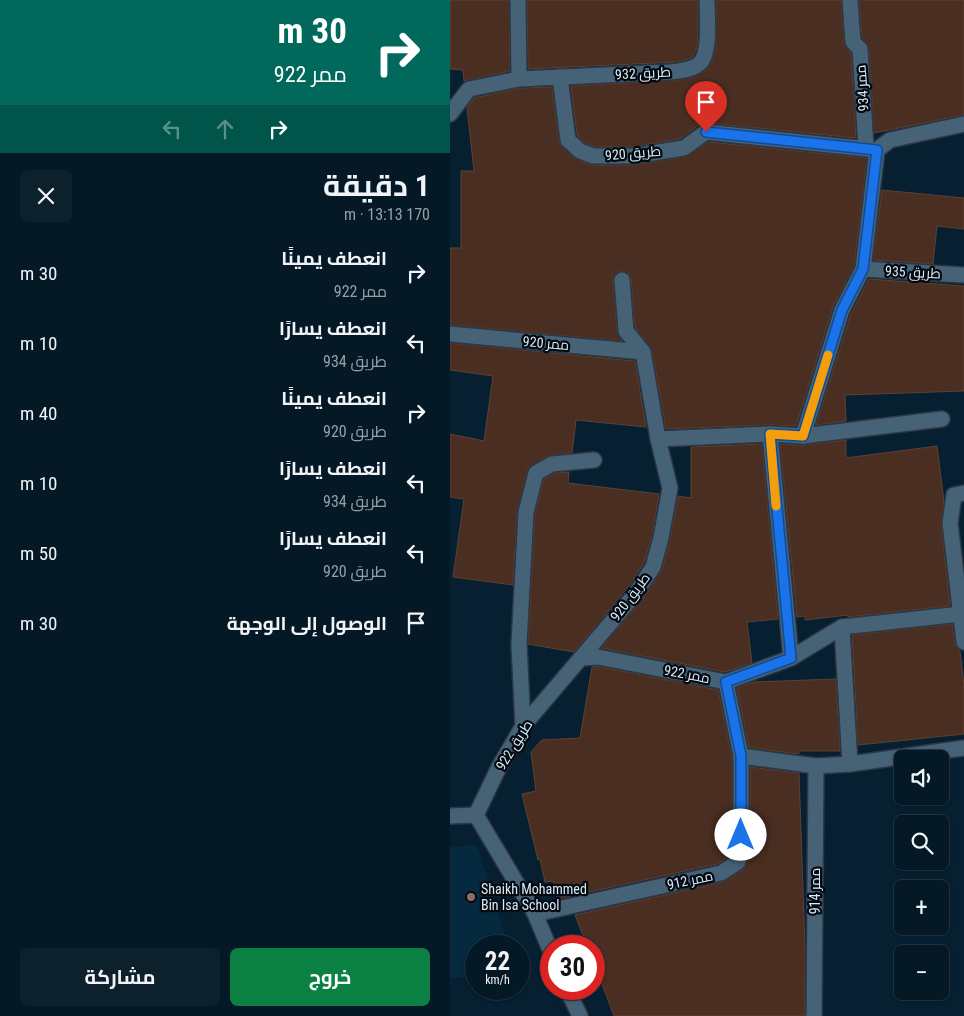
<!DOCTYPE html>
<html lang="ar">
<head>
<meta charset="utf-8">
<style>
  body { margin:0; font-family:"Roboto Condensed",Cairo,sans-serif; background:#0d212d; color:#f1f3f6; direction:rtl; height:100vh; display:flex; flex-direction:column; font-size:19px; white-space:nowrap }
  * { box-sizing:border-box; margin:0 }
  p { font-size:16px; color:#97a0a7 }
  .icon { flex:none; width:28px; height:28px; fill:none; stroke:currentColor; stroke-width:2; stroke-linecap:round; stroke-linejoin:round }
  .map { position:relative; flex:1; overflow:hidden; direction:ltr }
  .details { display:flex; flex-direction:column; background:#041825; width:450px }
  .details>* { flex:none }
  .guide { background:#00695c; color:#fff; overflow:hidden }
  .fabs { position:absolute; left:444px; top:750px; display:grid; gap:10px }
  .fabs a { display:grid; place-items:center; width:55px; height:55px; border-radius:8px; background:#041825; box-shadow:0 1px 4px #0004,0 0 0 1px #253742; font-size:25px }
  .speed { position:absolute; left:15px; top:935px; display:flex; gap:10px; font-size:25px; font-weight:700; text-align:center }
  .speed>* { display:grid; place-content:center; width:65px; height:65px; border-radius:50%; background:#041825; box-shadow:0 1px 4px #0004,0 0 0 1px #253742; line-height:1 }
  .speed small { font-size:12px; font-weight:400 }
  .speed .limit { border:8px solid #d22; background:#fff; color:#111 }
  .pin { position:absolute; display:grid; place-items:center; width:42px; height:42px; color:#fff; margin:-51px -21px; border-radius:50% 50% 50% 0; rotate:-45deg; box-shadow:0 0 5px #0007 }
  .pin .icon { rotate:45deg }
  .me { position:absolute; width:55px; margin:-28px; rotate:0deg; stroke-linejoin:round; filter:drop-shadow(0 0 4px #0008) }
  .turn { display:flex; align-items:center; gap:18px; height:105px; padding:0 20px; font-size:22px }
  .turn .icon { width:65px; height:65px; stroke-width:2.5 }
  .turn b { display:block; font-size:35px; line-height:42px }
  .lanes { display:flex; align-items:center; height:48px; padding:0 20px; background:#0003; justify-content:center; gap:25px; direction:ltr }
  .lanes .off { opacity:.35 }
  .round { display:grid; place-items:center; flex:none; width:52px; height:52px; border-radius:8px; background:#0d212d }
  .headline { display:flex; align-items:center; justify-content:space-between; height:85px; padding:0 20px }
  h1 { font-size:30px; font-weight:700; line-height:38px }
  .action { display:flex; gap:10px; margin-top:auto; padding:10px 20px }
  .action a { flex:1; height:58px; border-radius:8px; background:#0b8043; color:#fff; font-size:20px; font-weight:700; line-height:58px; text-align:center }
  .action a+a { background:#0d212d; color:#f1f3f6 }
  ul { padding:0; list-style:none }
  li { display:flex; align-items:center; gap:15px; height:70px; padding:0 20px }
  li div { flex:1 }
  li b { display:block; font-size:19px }
  li em { font-style:normal }
  main { display:flex; flex:1; min-height:0 }
  .map>svg:first-child { display:block }
</style>
</head>
<body>
<main>
<div class="map">
<svg width="514" height="1016" viewBox="0 0 514 1016">
  <rect width="100%" height="100%" fill="#062031"/>
  <polygon fill="#05293e" points="27,845 58,946 26,946 26,976 0,979 0,847"/>
  <g fill="#4a2e21" stroke="#5e4133">
    <polygon points="0,0 59,0 60,71 14,81 13,70 0,69"/>
    <polygon points="77,0 248,0 248,33 247,48 242,58 227,62 78,69"/>
    <polygon points="266,0 391,0 394,43 401,53 406,138 257,123 250,124 230,139 183,147 145,147 135,143 127,135 121,86 229,80 243,77 256,70 262,61 266,44"/>
    <polygon points="409,0 514,0 514,115 424,133 419,48 412,38"/>
    <polygon points="102,87 109,142 112,147 124,158 140,165 184,165 235,157 259,142 417,158 404,266 383,307 346,426 320,425 216,429 202,350 185,327 181,279 179,274 176,271 167,272 164,276 163,280 167,332 172,341 0,325 0,248 11,248 11,171 24,171 17,107 24,98 70,88"/>
    <polygon points="432,190 514,198 514,229 487,226 483,264 423,260"/>
    <polygon points="419,279 514,286 514,391 395,395 396,421 366,425 401,314"/>
    <polygon points="0,343 185,361 196,427 126,420 122,453 98,456 78,468 67,512 63,585 3,577 14,499 0,497 0,434 34,441 43,376 0,370"/>
    <polygon points="396,440 396,458 487,446 494,502 491,524 500,606 398,617 398,615 355,620 355,616 347,617 330,444 354,445"/>
    <polygon points="312,444 328,619 297,622 302,663 275,672 151,648 193,599 212,570 220,540 228,496 241,498 241,447"/>
    <polygon points="119,472 118,483 209,494 202,536 194,563 178,587 124,652 78,644 85,513 94,479 105,473"/>
    <polygon points="502,624 505,644 510,651 514,685 514,734 408,745 402,635"/>
    <polygon points="147,666 268,690 282,757 282,834 279,857 267,864 107,899 103,881 95,882 90,859 88,860 72,794 86,791 81,752 92,740 130,738 142,667"/>
    <polygon points="386,679 390,751 349,751 349,754 299,748 287,688 304,682"/>
    <polygon points="300,767 349,773 355,948 355,1016 164,1016 144,963 144,946 137,946 125,915 273,882 293,870 297,863 300,836"/>
  </g>
  <g fill="none" stroke-linecap="round" stroke-linejoin="round">
    <g stroke="#2c3644" stroke-width="18">
      <g id="lane">
        <polyline points="110,77 118,140 130,151 143,156 184,156 234,148 256,132 427,150"/>
        <polyline points="413,269 514,275"/>
        <polyline points="172,280 176,331 193,352 208,439"/>
        <polyline points="320,434 341,658"/>
        <polyline points="131,658 148,657 276,682 341,658 392,627 511,614"/>
      </g>
    </g>
    <g stroke="#2c3644" stroke-width="18">
      <g id="street">
        <polyline points="68,0 69,79"/>
        <polyline points="400,0 403,42 410,49 416,148"/>
        <path d="M0 114 19 89 69 79 220 72C230 71 243 70 250 63 261 52 257 15 257 0"/>
        <polyline points="0,334 193,352"/>
        <polyline points="353,436 392,310 413,269 427,150 440,140 514,124"/>
        <polyline points="514,493 504,495 500,523 514,642"/>
        <polyline points="392,627 400,764 514,748"/>
        <polyline points="276,682 291,756 366,766 400,764"/>
        <polyline points="73,726 69,645 76,512 86,473 102,464 144,460"/>
        <polyline points="26,815 49,767 73,726 186,593 203,567 211,538 220,488 208,439 320,434 353,436 492,419"/>
        <polyline points="26,815 85,914 101,952"/>
        <polyline points="0,816 26,815"/>
        <polyline points="85,914 271,873 288,862 291,835 291,756"/>
        <polyline points="117,989 130,1016"/>
        <polyline points="364,1016 366,766"/>
      </g>
    </g>
    <use href="#lane" stroke="#466276" stroke-width="15"/>
    <use href="#street" stroke="#466276" stroke-width="15"/>
  </g>
  <g fill="none" stroke-linecap="round" stroke-linejoin="round">
    <g stroke="#114b97" stroke-width="12">
      <polyline id="route" points="256,132 427,150 413,269 392,310 353,436 320,434 341,658 276,682 291,756 291,835"/>
    </g>
    <use href="#route" stroke="#1a73e8" stroke-width="9"/>
    <polyline stroke="#f59e0b" stroke-width="9" points="326,506 320,434 353,436 378,355"/>
  </g>
  <circle fill="#8d6e63" stroke="#020910" stroke-width="2" cx="21" cy="897" r="5"/>
  <g text-anchor="middle" dominant-baseline="central" stroke-width="4.5" stroke-linejoin="round" paint-order="stroke">
    <g font-size="14" fill="#daeaf5" stroke="#020910">
      <text transform="translate(193 73) rotate(-3)">طريق 932</text>
      <text transform="translate(412 88) rotate(-94)">ممر 934</text>
      <text transform="translate(183 153) rotate(-5)">طريق 920</text>
      <text transform="translate(463 272) rotate(3)">طريق 935</text>
      <text transform="translate(96 343) rotate(5)">ممر 920</text>
      <text transform="translate(180 597) rotate(-53)">طريق 920</text>
      <text transform="translate(237 674) rotate(11)">ممر 922</text>
      <text transform="translate(64 745) rotate(-58)">طريق 922</text>
      <text transform="translate(240 880) rotate(-12)">ممر 912</text>
      <text transform="translate(365 891) rotate(-90)">ممر 914</text>
    </g>
    <g font-size="14" fill="#daeaf5" stroke="#020910" text-anchor="start">
      <text x="31" y="889">Shaikh Mohammed<tspan x="31" dy="16">Bin Isa School</tspan></text>
    </g>
  </g>
</svg>
<div class="fabs">
<a><svg class="icon" aria-label="sound" viewBox="0 0 24 24"><path d="M4 9h4l5-4v14l-5-4H4zM17 9q2 3 0 6"/></svg></a>
<a><svg class="icon" aria-label="search" viewBox="0 0 24 24"><circle cx="10" cy="10" r="6"/><path d="M15 15l6 6"/></svg></a>
<a>+</a>
<a>−</a>
</div>
<div class="speed"><div>22<small>km/h</small></div><div class="limit">30</div></div>
<div class="pin" style="left:256px;top:132px;background:#d93025"><svg class="icon" aria-label="arrive" viewBox="0 0 24 24"><path d="M6 21V4h12l-3 4 3 4H6"/></svg></div>
<svg class="me" style="left:291px;top:835px" viewBox="-20 -20 40 40"><circle r="19" fill="#fff"/><path d="M0-13L10 11 0 6-10 11z" fill="#1a73e8"/></svg>
</div>
<section class="details">
<div class="guide">
<div class="turn"><svg class="icon" aria-label="right" viewBox="0 0 24 24"><path d="M7 20v-9h11M14 6l5 5-5 5"/></svg><div><b>30 m</b>ممر 922</div></div>
<div class="lanes"><svg class="icon off" aria-label="left" viewBox="0 0 24 24"><path d="M17 20v-9H6M10 6l-5 5 5 5"/></svg><svg class="icon off" aria-label="ahead" viewBox="0 0 24 24"><path d="M12 20V5M6 11l6-6 6 6"/></svg><svg class="icon" aria-label="right" viewBox="0 0 24 24"><path d="M7 20v-9h11M14 6l5 5-5 5"/></svg></div>
</div>
<div class="headline"><div><h1>1 دقيقة</h1><p>170 m · 13:13</p></div><a class="round"><svg class="icon" aria-label="close" viewBox="0 0 24 24"><path d="M6 6l12 12M18 6L6 18"/></svg></a></div>
<ul>
<li><svg class="icon" aria-label="right" viewBox="0 0 24 24"><path d="M7 20v-9h11M14 6l5 5-5 5"/></svg><div><b>انعطف يمينًا</b><p>ممر 922</p></div><em>30 m</em></li>
<li><svg class="icon" aria-label="left" viewBox="0 0 24 24"><path d="M17 20v-9H6M10 6l-5 5 5 5"/></svg><div><b>انعطف يسارًا</b><p>طريق 934</p></div><em>10 m</em></li>
<li><svg class="icon" aria-label="right" viewBox="0 0 24 24"><path d="M7 20v-9h11M14 6l5 5-5 5"/></svg><div><b>انعطف يمينًا</b><p>طريق 920</p></div><em>40 m</em></li>
<li><svg class="icon" aria-label="left" viewBox="0 0 24 24"><path d="M17 20v-9H6M10 6l-5 5 5 5"/></svg><div><b>انعطف يسارًا</b><p>طريق 934</p></div><em>10 m</em></li>
<li><svg class="icon" aria-label="left" viewBox="0 0 24 24"><path d="M17 20v-9H6M10 6l-5 5 5 5"/></svg><div><b>انعطف يسارًا</b><p>طريق 920</p></div><em>50 m</em></li>
<li><svg class="icon" aria-label="arrive" viewBox="0 0 24 24"><path d="M6 21V4h12l-3 4 3 4H6"/></svg><div><b>الوصول إلى الوجهة</b></div><em>30 m</em></li>
</ul>
<div class="action"><a>خروج</a><a>مشاركة</a></div>
</section>
</main>
</body>
</html>
